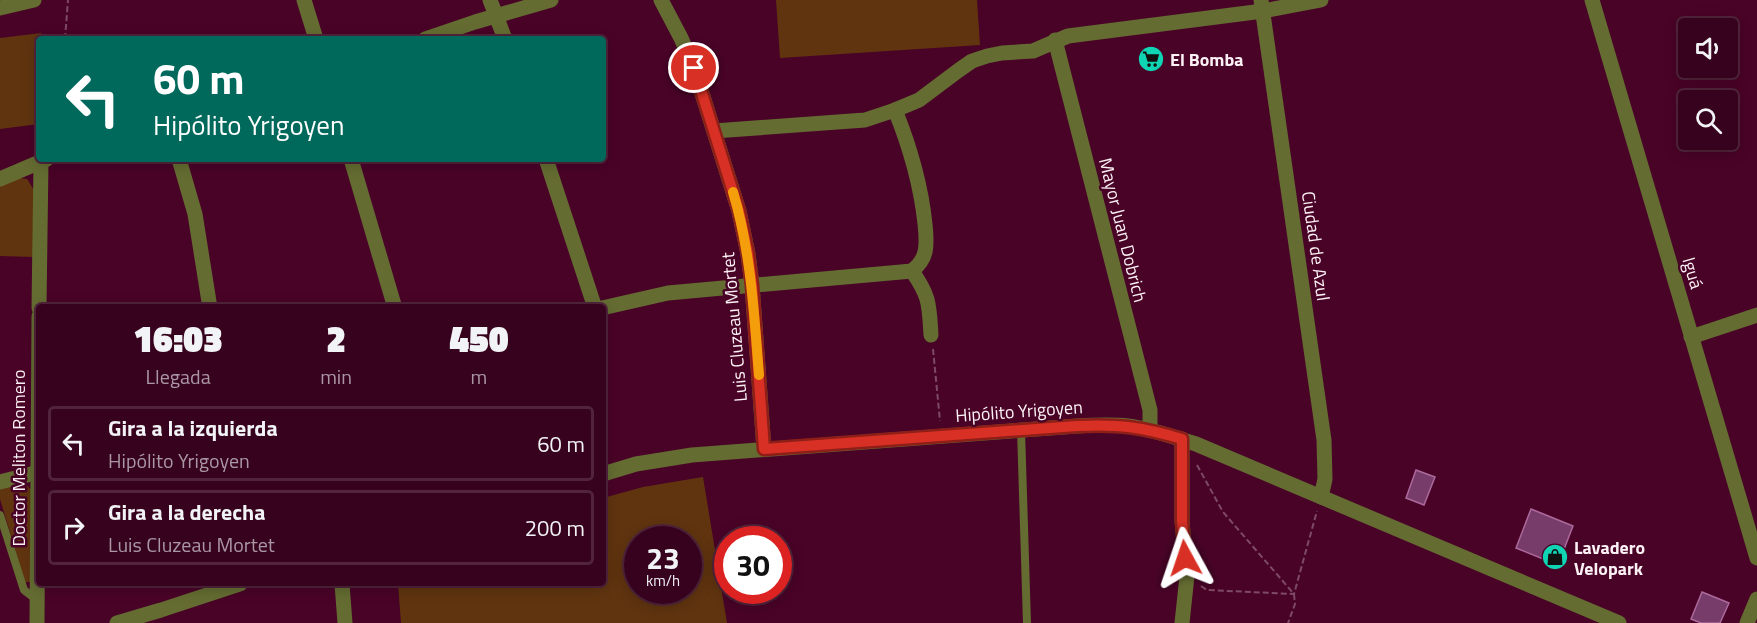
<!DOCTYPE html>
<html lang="es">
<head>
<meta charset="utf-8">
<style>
  body { margin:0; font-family:"Titillium Web",sans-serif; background:#3e0c26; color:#f1f3f6; height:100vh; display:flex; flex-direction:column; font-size:22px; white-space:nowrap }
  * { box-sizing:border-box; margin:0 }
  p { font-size:20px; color:#aa97a4 }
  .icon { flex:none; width:33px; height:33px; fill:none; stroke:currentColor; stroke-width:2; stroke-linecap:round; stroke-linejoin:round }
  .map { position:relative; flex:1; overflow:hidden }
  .details { position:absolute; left:36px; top:304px; width:570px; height:282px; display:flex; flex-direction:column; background:#37021d; border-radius:6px; box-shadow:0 3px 15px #0003,0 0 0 2px #51243b }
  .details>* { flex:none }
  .hud { position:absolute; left:36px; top:36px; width:570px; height:126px; border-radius:6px; box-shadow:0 3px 15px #0003,0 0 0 2px #51243b; background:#00695c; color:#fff; overflow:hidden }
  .controls { position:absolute; left:1678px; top:18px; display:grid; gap:12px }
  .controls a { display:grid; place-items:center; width:60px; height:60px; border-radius:6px; background:#37021d; box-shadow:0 3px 15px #0003,0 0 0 2px #51243b; font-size:30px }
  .speed { position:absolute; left:624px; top:526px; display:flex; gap:12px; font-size:30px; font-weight:700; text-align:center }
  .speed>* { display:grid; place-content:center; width:78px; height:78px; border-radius:50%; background:#37021d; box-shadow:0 3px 15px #0003,0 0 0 2px #51243b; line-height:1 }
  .speed small { font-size:15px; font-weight:400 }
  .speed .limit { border:9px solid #d22; background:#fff; color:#111 }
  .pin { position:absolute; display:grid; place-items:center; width:51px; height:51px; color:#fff; margin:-26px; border:3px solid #fff; border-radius:50%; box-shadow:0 2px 6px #0007 }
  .me { position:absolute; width:66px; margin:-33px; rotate:355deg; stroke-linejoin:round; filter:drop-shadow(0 0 4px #0008) }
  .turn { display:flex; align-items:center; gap:21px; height:126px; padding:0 18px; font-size:27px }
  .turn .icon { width:78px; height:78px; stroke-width:2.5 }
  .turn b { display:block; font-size:42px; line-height:51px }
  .eta { display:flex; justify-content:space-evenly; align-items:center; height:102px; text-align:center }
  .eta b { font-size:36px; font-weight:800; line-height:42px }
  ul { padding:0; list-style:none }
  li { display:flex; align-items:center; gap:18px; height:75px; margin:0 12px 9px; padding:0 6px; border:3px solid #51243b; border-radius:6px }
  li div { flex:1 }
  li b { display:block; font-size:22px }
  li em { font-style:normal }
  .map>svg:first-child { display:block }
</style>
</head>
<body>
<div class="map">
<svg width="1757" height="623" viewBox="0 0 1757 623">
  <rect width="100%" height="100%" fill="#490327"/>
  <g fill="#60340f" fill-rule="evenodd">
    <polygon points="776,0 977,0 980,45 780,58"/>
    <polygon points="41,33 42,39 39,39 39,124 0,129 0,38"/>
    <polygon points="20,178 27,179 34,190 34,257 0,256 0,185"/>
    <path d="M703 477 727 623H401L398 584H603V498L643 487ZM638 540H688V591H638Z"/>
    <polygon points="20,482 26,484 32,491 30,582 25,582 0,499 0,488"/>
  </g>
  <g fill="#783c6b" stroke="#ab6a9b" stroke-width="1.5">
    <polygon points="1416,470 1435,477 1424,505 1406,498"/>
    <polygon points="1531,509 1573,526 1558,565 1516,548"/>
    <polygon points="1702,592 1729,603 1720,623 1701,623 1691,619"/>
  </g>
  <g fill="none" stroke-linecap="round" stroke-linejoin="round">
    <g stroke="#7e4a65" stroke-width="2" stroke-dasharray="6 3" stroke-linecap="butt">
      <polyline points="65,39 68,0"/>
      <polyline points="933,349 940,421"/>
      <polyline points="1197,465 1223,512 1294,594 1295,604 1288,623"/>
      <polyline points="1201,586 1207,590 1294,594 1317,511"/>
    </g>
    <g stroke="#646c32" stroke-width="8">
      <polyline points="1021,430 1027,623"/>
      <polyline points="0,515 24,590 37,600"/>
    </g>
    <g stroke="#646c32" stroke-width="15">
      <polyline points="304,0 316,39"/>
      <polyline points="490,0 505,39"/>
      <polyline points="661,0 681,38 694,68 739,211 748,254 752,285 764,449"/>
      <polyline points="1261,0 1324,440 1325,479 1321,497"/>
      <polyline points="1592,0 1757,558"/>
      <polyline points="0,8 34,0"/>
      <polyline points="425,39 475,22 551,0"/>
      <polyline points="1055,40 1150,410 1150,430"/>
      <path d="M895 110C910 147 921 185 925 224 926 233 927 243 925 252 923 261 918 266 912 271"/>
      <polyline points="714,131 865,120 895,110 919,100 959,70 972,61 987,56 1002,53 1033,51 1068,36 1263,11 1321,0"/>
      <polyline points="179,159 195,214 210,308"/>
      <polyline points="351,159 395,308"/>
      <polyline points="546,159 595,308"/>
      <polyline points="0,179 47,159"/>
      <path d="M912 271C930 297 929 304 931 335"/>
      <polyline points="39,308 41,161"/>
      <polyline points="602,308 668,293 912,271"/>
      <polyline points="1691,337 1757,315"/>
      <polyline points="0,482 39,472"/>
      <polyline points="342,584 345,623"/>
      <polyline points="37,623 39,316"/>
      <polyline points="1182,623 1187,576 1182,521 1182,439"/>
      <polyline points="1747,623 1757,599"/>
    </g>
    <g stroke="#646c32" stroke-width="15">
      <path d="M603 474 636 464 692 455 1077 426C1094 425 1111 424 1128 426 1152 429 1174 437 1196 444L1619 623"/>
      <polyline points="117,623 161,610 240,584"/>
    </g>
  </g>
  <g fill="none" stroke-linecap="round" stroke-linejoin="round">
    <g stroke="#8d1f18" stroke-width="15">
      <path id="route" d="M694 68 739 211 748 254 752 285 764 449 1077 426C1119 424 1142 427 1182 439V521L1185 558"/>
    </g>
    <use href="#route" stroke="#d93025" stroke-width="10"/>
    <path stroke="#f59e0b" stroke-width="10" d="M733 192C751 252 754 313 759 375"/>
  </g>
  <defs>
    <g id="supermarket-disc" transform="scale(1.35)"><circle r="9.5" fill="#0fd5b4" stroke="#490327"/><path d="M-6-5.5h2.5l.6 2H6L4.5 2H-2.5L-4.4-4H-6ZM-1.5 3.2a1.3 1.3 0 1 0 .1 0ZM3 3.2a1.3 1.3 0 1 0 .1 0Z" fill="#111"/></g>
    <g id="shop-disc" transform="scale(1.35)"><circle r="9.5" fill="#0fd5b4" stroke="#490327"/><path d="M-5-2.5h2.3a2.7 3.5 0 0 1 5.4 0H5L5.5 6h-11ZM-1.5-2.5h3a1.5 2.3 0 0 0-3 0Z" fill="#111"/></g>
  </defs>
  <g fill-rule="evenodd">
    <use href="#supermarket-disc" x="1151" y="59"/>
    <use href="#shop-disc" x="1555" y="557"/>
  </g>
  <g text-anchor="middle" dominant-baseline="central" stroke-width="5" stroke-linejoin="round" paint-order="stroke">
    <g font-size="18" font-weight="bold" fill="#fbf1f4" stroke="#490327" text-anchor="start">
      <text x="1170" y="59">El Bomba</text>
      <text x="1574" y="547">Lavadero<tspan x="1574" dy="21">Velopark</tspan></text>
    </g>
    <g font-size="18" fill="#fbf1f4" stroke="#490327">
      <text transform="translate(1123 230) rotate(76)">Mayor Juan Dobrich</text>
      <text transform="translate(1316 246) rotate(82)">Ciudad de Azul</text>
      <text transform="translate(1693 273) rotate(74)">Iguá</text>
      <text transform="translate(734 327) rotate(-95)">Luis Cluzeau Mortet</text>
      <text transform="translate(1019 411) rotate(-4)">Hipólito Yrigoyen</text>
      <text transform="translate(18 458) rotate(-90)">Doctor Meliton Romero</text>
    </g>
  </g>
</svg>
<div class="controls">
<a><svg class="icon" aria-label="sound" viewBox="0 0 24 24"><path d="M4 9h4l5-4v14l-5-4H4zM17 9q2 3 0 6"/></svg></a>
<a><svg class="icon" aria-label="search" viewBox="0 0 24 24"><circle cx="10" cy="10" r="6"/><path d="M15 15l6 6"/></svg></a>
</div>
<div class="speed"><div>23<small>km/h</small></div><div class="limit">30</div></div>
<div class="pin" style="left:694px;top:68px;background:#d93025"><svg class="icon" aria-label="arrive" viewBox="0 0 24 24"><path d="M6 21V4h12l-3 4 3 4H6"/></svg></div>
<svg class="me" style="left:1185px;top:558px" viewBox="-20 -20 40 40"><path d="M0-17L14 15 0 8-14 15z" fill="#d93025" stroke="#fff" stroke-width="4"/></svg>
<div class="hud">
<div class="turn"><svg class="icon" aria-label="left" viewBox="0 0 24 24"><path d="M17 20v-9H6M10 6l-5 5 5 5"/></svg><div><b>60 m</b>Hipólito Yrigoyen</div></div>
</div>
<section class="details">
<div class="eta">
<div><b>16:03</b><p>Llegada</p></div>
<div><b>2</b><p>min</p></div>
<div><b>450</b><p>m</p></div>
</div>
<ul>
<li><svg class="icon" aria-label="left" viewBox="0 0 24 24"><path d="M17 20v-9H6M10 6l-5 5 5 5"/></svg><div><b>Gira a la izquierda</b><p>Hipólito Yrigoyen</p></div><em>60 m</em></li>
<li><svg class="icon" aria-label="right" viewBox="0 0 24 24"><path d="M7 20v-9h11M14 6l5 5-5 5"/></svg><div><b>Gira a la derecha</b><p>Luis Cluzeau Mortet</p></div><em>200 m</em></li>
</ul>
</section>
</div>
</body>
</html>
